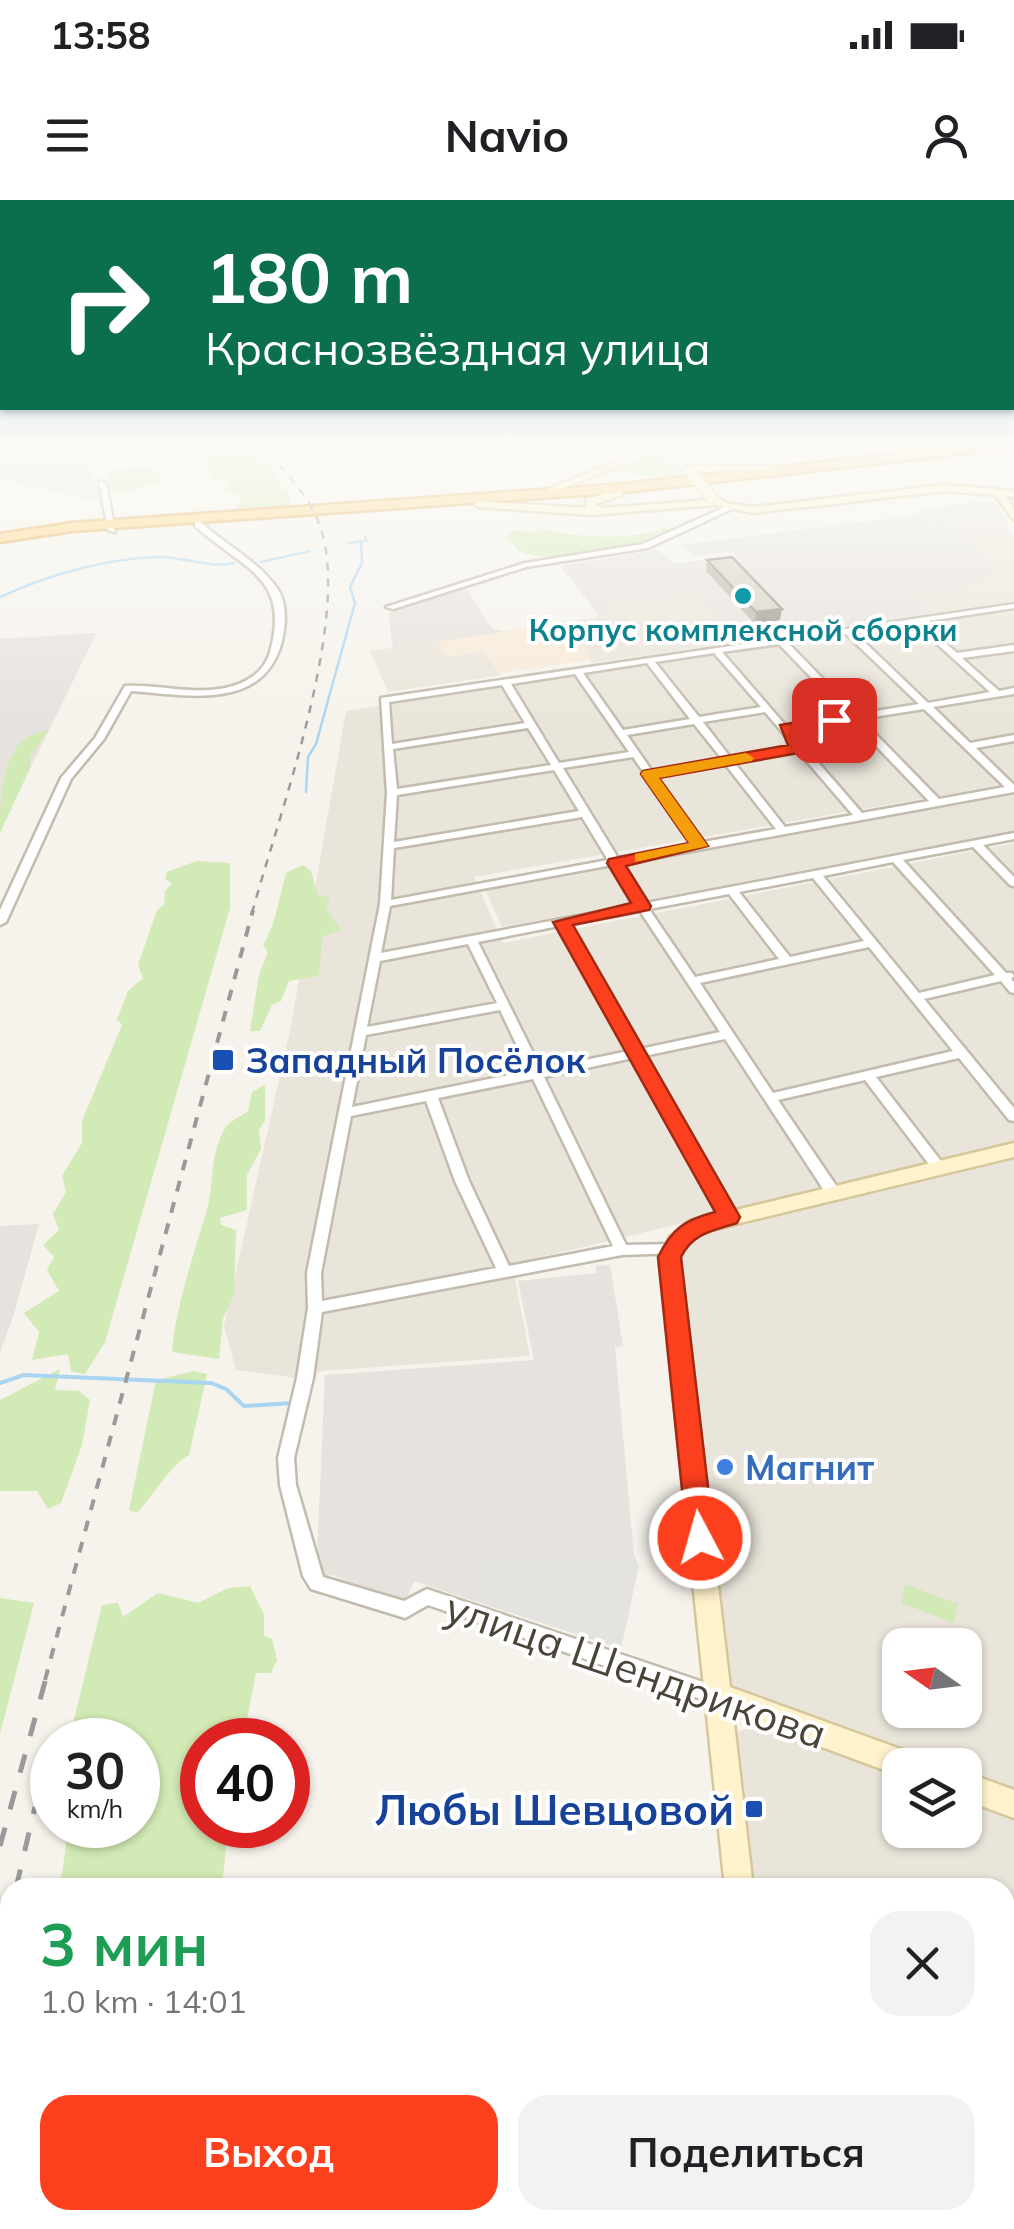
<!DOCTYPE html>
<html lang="ru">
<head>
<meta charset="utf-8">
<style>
  body { margin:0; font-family:Mulish,sans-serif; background:#f2f2f2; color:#202124; height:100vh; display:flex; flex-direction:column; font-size:38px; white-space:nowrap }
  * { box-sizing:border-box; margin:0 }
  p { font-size:32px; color:#757577 }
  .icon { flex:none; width:55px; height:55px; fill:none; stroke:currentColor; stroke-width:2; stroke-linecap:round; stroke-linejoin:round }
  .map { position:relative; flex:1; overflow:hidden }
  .drawer { position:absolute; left:0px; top:1678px; width:1015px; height:352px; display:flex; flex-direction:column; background:#fff; border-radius:30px 30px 0 0; box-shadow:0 2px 8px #0004 }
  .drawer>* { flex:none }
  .top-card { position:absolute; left:0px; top:0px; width:1015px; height:210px; box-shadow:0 2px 8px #0004; background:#0b6e4f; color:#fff; overflow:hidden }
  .needle { width:65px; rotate:284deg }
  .fabs { position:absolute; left:882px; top:1428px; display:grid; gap:20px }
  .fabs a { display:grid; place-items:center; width:100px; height:100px; border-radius:20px; background:#fff; box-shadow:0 2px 8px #0004; font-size:50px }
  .speed { position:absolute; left:30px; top:1518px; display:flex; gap:20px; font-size:50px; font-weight:700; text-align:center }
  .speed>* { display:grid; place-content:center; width:130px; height:130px; border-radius:50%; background:#fff; box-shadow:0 2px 8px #0004; line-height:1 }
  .speed small { font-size:25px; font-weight:400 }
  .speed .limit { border:15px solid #d22; background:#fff; color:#111 }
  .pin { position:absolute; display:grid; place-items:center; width:85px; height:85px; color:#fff; margin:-42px; border-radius:20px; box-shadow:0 5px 15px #0006 }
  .me { position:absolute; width:110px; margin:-55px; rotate:354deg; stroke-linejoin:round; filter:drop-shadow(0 0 8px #0008) }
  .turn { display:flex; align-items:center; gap:35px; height:210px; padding:0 40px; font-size:45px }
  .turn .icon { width:130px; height:130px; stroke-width:2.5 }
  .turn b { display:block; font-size:70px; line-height:85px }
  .round { display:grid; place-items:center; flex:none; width:105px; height:105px; border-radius:30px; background:#f2f2f2 }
  .summary { display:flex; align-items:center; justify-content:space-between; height:170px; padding:0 40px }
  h1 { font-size:60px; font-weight:700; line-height:75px; color:#1e9e55 }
  .cta { display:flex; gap:20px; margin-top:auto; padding:20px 40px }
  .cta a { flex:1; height:115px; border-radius:30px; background:#fc3f1d; color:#fff; font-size:40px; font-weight:700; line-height:115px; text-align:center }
  .cta a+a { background:#f2f2f2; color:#202124 }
  .status { display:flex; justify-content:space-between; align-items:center; height:70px; padding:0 50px; background:#fff; direction:ltr }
  .status svg { height:28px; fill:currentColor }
  header { display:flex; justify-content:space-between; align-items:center; height:130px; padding:0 40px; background:#fff; font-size:45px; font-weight:700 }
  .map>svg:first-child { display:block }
</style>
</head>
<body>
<div class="status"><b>13:58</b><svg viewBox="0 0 49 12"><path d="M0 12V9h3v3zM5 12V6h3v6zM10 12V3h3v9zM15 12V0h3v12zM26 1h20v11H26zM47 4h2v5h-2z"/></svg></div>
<header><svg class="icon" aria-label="menu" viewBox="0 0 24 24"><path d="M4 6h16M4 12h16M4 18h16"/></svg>Navio<svg class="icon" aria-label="person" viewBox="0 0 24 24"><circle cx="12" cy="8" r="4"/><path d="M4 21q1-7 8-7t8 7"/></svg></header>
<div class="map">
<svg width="1014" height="2029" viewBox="0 0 1014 2029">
  <rect width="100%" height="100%" fill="#f6f3ec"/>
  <g fill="#eae5da" fill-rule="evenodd">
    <polygon points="983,301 996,304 1014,337 1014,401 934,413 915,396 1000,376 952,333 918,315 927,313 922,309"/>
    <polygon points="667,394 695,394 737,442 592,463 583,448 571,445 555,422 596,418 607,405"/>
    <polygon points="1014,409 1014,583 474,677 503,743 1014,643 1014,944 512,1064 530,1156 321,1171 297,1178 236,1170 224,1126 291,826 346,511"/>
    <polygon points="438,441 447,457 484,451 501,475 388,492 370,451"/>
    <polygon points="1014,594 1014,631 502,727 484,687"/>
    <path d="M1014 956V1592L965 1574V1565H940L726 1486 678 1060 683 1043 700 1030ZM900 1445H965V1510H900Z"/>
    <polygon points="759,1523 900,1575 900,1630 965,1630 965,1598 1014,1617 1014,2029 794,2029 793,2020 1005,2020 1005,1688 755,1687 737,1533"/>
  </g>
  <polygon fill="#f7ead8" points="555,422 571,445 583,448 590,460 500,473 484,451 446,457 438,441"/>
  <g fill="#e6e2dd">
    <polygon points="918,315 933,326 945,324 952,333 969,338 1000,376 966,384 969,388 916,396 934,413 737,442 695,394 608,405 611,409 599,415 560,366 658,350 674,363 736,357 732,351 693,356 682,345"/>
    <polygon points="465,388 492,428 503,432 393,448 388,413"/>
    <polygon points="95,433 96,434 0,630 0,439"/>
    <polygon points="39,1024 14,1114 0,1152 0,1026"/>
    <polygon points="610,1065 623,1146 615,1147 634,1356 479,1357 465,1398 414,1381 404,1404 332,1375 316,1376 325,1175 534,1160 518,1081 596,1073 596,1066"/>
    <polygon points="280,2020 432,2020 434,2029 280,2029"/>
  </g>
  <g fill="#d2eab5">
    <polygon points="198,241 248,241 291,297 290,308 233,313 242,297 226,289 228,281 212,277"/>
    <path d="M656 252 668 255 682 277C658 282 642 272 617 274L610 269Z"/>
    <polygon points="153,267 161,274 159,282 139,289 109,292 106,277 115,268"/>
    <path d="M665 327 678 329C647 343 560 364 527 354 513 350 516 343 505 338L512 330 535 332 541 328C567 338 639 341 665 327Z"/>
    <path d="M48 531 30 557V568L0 633C0 598 0 534 48 531Z"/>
    <polygon points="197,661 230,663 230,708 105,1142 85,1174 71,1171 68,1154 32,1160 39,1132 24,1113 59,1091 47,1070 54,1057 43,1045 59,1030 53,1014 66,992 62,976 82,943 82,921 122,825 117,819 128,791 143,778 138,765 157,710 164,705 165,691 172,683 165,679 167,672"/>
    <path d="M303 665 311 671 318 695 330 698 326 709 341 730 322 737 319 776 289 781 281 801 272 805 260 831H250L259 775 268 752 263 745C276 724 279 698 286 673Z"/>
    <path d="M265 885V920L259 930 261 949 247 975V1010L220 1018 221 1025 236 1030 234 1095 223 1119 219 1159 172 1152C174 1115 194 1051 206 1014 214 988 209 957 224 930 229 921 240 917 248 911L252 892Z"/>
    <polygon points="60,1169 55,1190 79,1191 90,1200 82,1245 61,1303 48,1309 37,1291 0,1291 0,1200"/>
    <path d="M194 1171 207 1174 189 1255C172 1263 152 1297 137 1313L129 1310 156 1180Z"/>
    <polygon points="905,1384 958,1404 954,1423 901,1403"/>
    <polygon points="250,1386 264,1414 264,1436 272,1439 277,1460 271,1473 256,1473 243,1540 202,1540 202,1625 228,1625 222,1687 60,1687 69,1625 138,1625 138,1540 69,1540 102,1405 118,1403 123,1417 158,1393 198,1403 228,1388"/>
    <polygon points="0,1398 34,1403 0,1534"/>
    <polygon points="10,1802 10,2020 178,2020 177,2029 0,2029 0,1829"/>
  </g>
  <g fill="#e5e3e0">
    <polygon points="24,243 86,258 100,297 89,300 0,279 0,254"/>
    <polygon points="634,1356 639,1365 621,1449 465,1398 479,1357"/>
  </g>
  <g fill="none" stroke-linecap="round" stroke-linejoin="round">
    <g stroke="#a9d4f2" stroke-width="2.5">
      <polyline points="348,343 367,341 365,337"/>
      <polyline points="261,362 310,351"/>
      <path d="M0 397C48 375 104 359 157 357 183 356 209 369 234 363"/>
      <polyline points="306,592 308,557 316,544 355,403 350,387 362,363 361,342"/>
    </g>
    <polyline stroke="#a9d4f2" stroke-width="4" points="0,1183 24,1175 211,1183 226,1189 244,1206 293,1203"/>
    <g stroke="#c2bbae" stroke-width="5">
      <g id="street">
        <polygon points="99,281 106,283 115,332 108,330"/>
        <polygon points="727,306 734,308 648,348 526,367 393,409 386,407 525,363 643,344"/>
        <path d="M195 322H201C225 345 258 361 277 388 287 403 286 424 282 441 264 512 187 495 131 491L104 539 71 579 6 722 0 725V710L61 578 95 538 125 486C158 484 192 495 225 488 245 484 264 473 270 452 291 376 242 369 195 326Z"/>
        <path d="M1014 404V408L922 422 957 453 1014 445V451L962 458 999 491 1014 488V494L933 507 970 543 1014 535V541L976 548 1014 585V592L621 664 646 703 1014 633V639L983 645 1014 677V686L1010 685 973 647 903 660 1006 773H1012L1014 776 1011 779 1014 782V793L1010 792 1001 781 924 799 1014 908V921L1009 920 959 858 876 877 944 965 946 968 939 973 934 971 865 880 778 900 839 990 841 994 834 999 829 998 725 839 644 856 736 1017 729 1022 724 1021 633 858 544 877 626 1045 672 1044 677 1045 679 1049 677 1053 622 1055 322 1112 313 1178 294 1258 296 1285 323 1377 404 1401 427 1389 718 1487 724 1490 727 1496 724 1502 718 1505 428 1405 405 1418 311 1389 303 1376 280 1285 278 1258 297 1178 308 1108 307 1073 380 704 387 593 381 498ZM914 423 990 492 928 503 854 432ZM846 434 919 504 857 514 787 442ZM779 444 848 516 786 526 722 452ZM714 453 761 507 699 517 655 462ZM647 463 690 519 623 530 583 473ZM575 474 629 552 559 563 511 484ZM502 485 525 523 392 544 389 502ZM924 509 1005 587 939 599 861 519ZM765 512 794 546 730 557 703 522ZM852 521 929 601 862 613 791 531ZM694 524 722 559 652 571 627 535ZM528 528 551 565 397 589 393 549ZM798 551 853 615 785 627 734 562ZM633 557 693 644 618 658 563 568ZM725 564 776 629 703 642 656 577ZM554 570 579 611 394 642 397 595ZM582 617 608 660 391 700 394 648ZM893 662 995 775 919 793 823 676ZM612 665 636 705 381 753 390 706ZM813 678 864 741 790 757 739 692ZM729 694 779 759 695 777 649 709ZM640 711 720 832 640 849 569 724ZM559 726 629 851 541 869 478 742ZM468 744 497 803 367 827 380 761ZM869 747 953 851 773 893 700 783ZM500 810 529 871 352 907 366 835ZM533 879 613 1046 509 1066 469 981 438 898ZM426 901 455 981 496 1068 322 1101 321 1073 351 916Z"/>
      </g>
    </g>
    <g stroke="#d6c79b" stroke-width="5">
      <g id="secondary">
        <polygon points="663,243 671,245 542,297 533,295"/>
        <polygon points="796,266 800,271 687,272 682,269 687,266"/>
        <polygon points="945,285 1014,291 1014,297 1006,296 1014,309 1014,320 995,295 945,291 753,313 716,305 591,315 479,307 474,304 479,301 587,308 586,299 618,290 622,291 622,295 595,304 603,308 709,300 705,295 710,292 727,303 753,307"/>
        <polygon points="1014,943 1014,957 703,1032 687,1044 679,1057 730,1487 906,1551 916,1555 920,1565 900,1565 900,1576 733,1514 753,1688 725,1688 659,1057 670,1037 690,1021"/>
        <polygon points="965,1572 1014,1590 1014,1618 965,1600"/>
        <polygon points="756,2020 790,2020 791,2029 757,2029"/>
      </g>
    </g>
    <g stroke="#e0a43c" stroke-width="5">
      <polygon id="highway" points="1014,241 1014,248 625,292 72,331 0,342 0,334 72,323 625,284"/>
    </g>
    <use href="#street" fill="#fff" fill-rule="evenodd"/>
    <use href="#secondary" fill="#fff3cd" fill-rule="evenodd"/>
    <use href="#highway" fill="#ffcf6e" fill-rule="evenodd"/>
    <path stroke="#9a9a9a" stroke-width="2.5" stroke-dasharray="8 8" stroke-linecap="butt" d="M252 713C278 617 351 421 321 329 310 294 281 269 259 241"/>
    <polyline stroke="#9a9a9a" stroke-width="4" stroke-dasharray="11 11" stroke-linecap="butt" points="45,1480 253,710"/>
    <g stroke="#9a9a9a" stroke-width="5" stroke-dasharray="19 19" stroke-linecap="butt">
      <polyline points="0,1646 46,1478"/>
      <polyline points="16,1688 35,1607"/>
      <polyline points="0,1757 10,1715"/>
    </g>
    <g stroke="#d6c79b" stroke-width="14" stroke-linecap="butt">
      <polyline id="secondary-bridge" points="692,274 710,295"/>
    </g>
    <use href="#secondary-bridge" stroke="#fff3cd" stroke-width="11"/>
  </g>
  <polygon fill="#bab2a6" points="707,360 780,420 755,424 706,371"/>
  <polygon fill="#979187" points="782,409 780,420 755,424 756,412"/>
  <polygon fill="#d8cfc1" stroke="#979187" stroke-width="2.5" points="732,357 782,409 756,412 707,360"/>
  <linearGradient id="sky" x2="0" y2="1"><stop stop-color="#8fc1ec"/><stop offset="0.46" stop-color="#fbfaf6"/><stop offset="1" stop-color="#fbfaf6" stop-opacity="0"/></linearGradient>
  <rect width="1014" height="526" fill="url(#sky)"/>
  <path fill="#fc3f1d" stroke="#a42913" stroke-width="2.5" d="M834 516 839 517V524L795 532 804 552 659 578 708 646 626 666 651 706 649 710 573 725 740 1017 737 1023C712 1031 693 1033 681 1057L714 1338 710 1347 700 1351 691 1347 687 1338 658 1057C672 1029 684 1020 715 1012L553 722 631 703 607 663 609 659 689 643 641 574 643 571 788 545 780 525Z"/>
  <polygon fill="#f59e0b" points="746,553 754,558 752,561 659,578 708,646 635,662 635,654 689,643 641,574 643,571"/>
  <circle fill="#0f9aa8" stroke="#fff" stroke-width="4" cx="743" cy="396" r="10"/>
  <g fill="#1a4fb4" stroke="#fff" stroke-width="4">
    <rect x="211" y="848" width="24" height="24" rx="5"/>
    <rect x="744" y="1599" width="20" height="20" rx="5"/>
  </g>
  <circle fill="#3f7fe0" stroke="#fff" stroke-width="4" cx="725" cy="1267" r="10"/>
  <g text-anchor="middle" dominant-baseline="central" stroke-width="8" stroke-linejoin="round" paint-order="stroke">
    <g font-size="30" font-weight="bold" fill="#0d838f" stroke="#fff">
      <text x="743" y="430">Корпус комплексной сборки</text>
    </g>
    <g font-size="35" font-weight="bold" fill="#164399" stroke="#fff" text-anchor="start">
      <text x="246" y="860">Западный Посёлок</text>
    </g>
    <g font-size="35" font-weight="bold" fill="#366cbe" stroke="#fff" text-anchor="start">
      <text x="745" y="1267">Магнит</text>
    </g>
    <g font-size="42" fill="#4b4439" stroke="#fff">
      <text transform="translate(636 1470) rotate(19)">улица Шендрикова</text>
    </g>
    <g font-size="42" font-weight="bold" fill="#164399" stroke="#fff" text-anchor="end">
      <text x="734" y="1609">Любы Шевцовой</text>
    </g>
  </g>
</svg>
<div class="fabs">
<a><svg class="needle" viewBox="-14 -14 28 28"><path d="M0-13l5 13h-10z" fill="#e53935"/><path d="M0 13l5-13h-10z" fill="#757577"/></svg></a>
<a><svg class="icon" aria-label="layers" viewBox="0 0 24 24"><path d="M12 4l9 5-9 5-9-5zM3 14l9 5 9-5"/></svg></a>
</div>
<div class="speed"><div>30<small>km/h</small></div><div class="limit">40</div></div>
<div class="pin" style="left:834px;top:520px;background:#d93025"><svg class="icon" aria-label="arrive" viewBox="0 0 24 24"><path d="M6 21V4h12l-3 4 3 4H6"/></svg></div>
<svg class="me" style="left:700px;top:1338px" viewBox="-20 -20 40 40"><circle r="17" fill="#fc3f1d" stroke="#fff" stroke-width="3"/><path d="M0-11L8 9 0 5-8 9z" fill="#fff"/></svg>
<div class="top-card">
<div class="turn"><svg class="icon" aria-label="right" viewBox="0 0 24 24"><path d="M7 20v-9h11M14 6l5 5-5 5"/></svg><div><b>180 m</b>Краснозвёздная улица</div></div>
</div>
<section class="drawer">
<div class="summary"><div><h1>3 мин</h1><p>1.0 km · 14:01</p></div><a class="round"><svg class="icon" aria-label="close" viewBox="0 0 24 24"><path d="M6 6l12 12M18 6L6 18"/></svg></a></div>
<div class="cta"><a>Выход</a><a>Поделиться</a></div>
</section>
</div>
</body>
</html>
